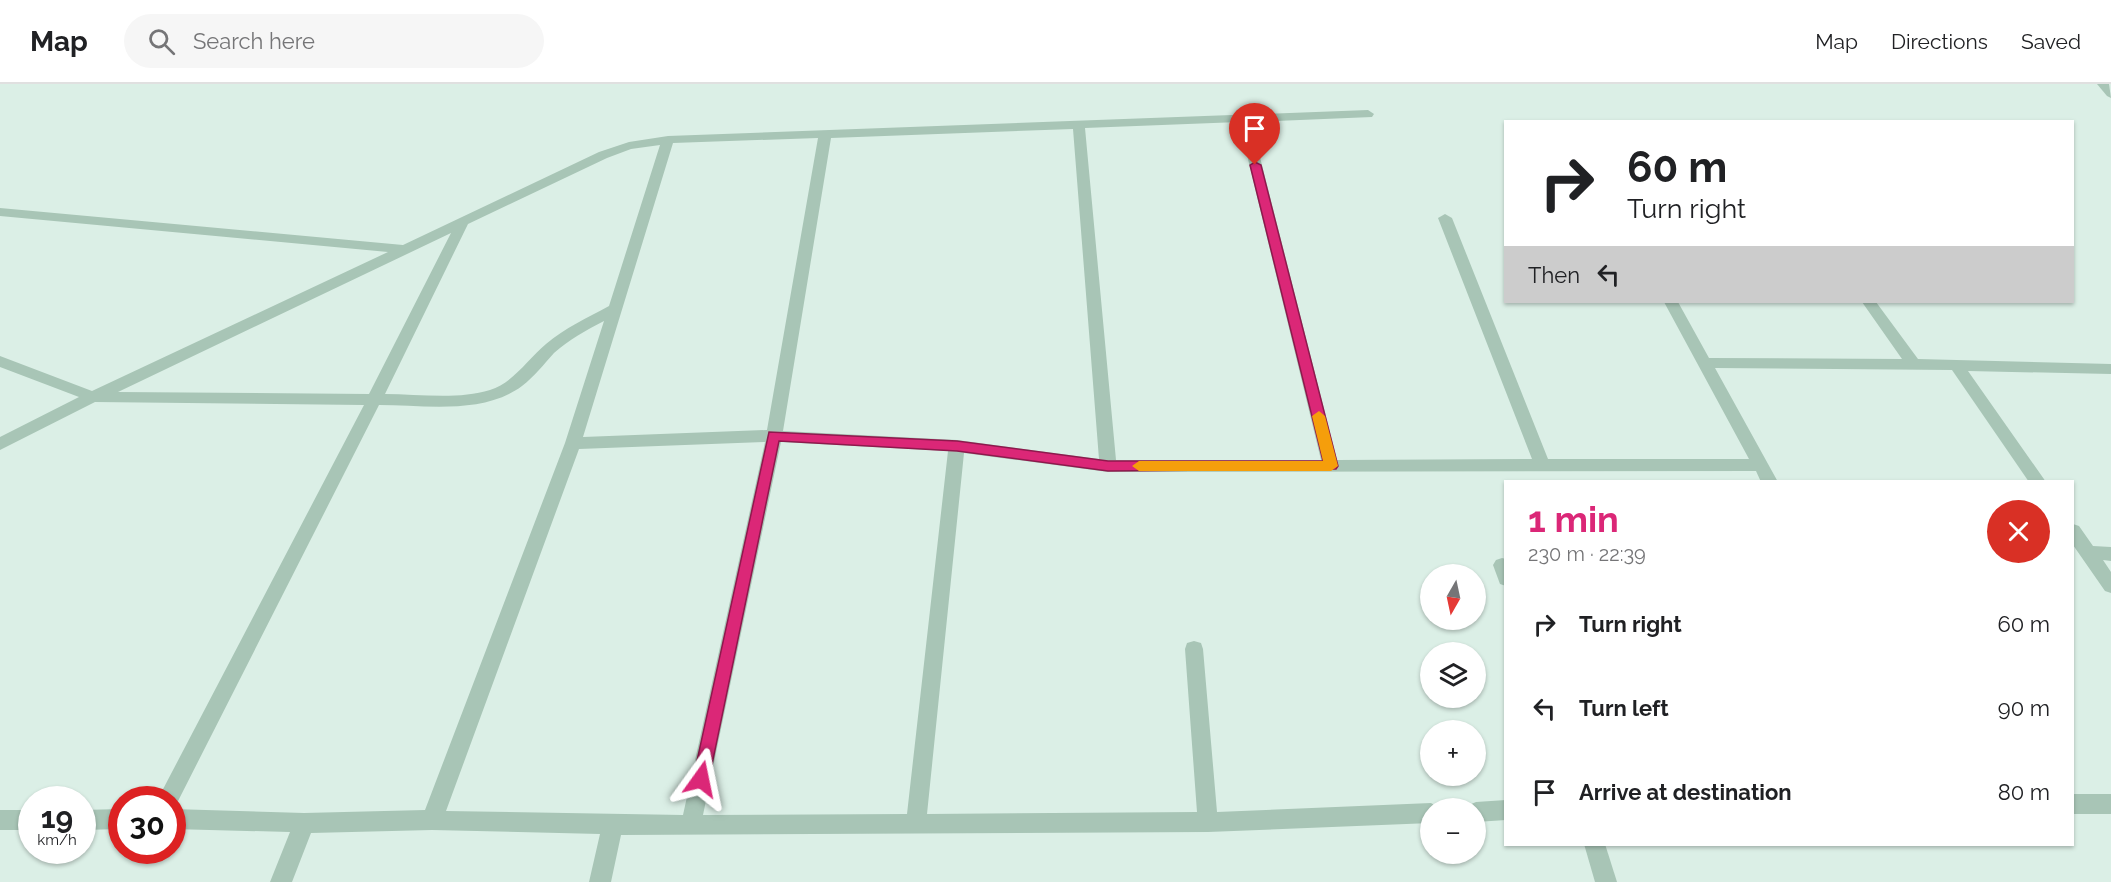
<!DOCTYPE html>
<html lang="en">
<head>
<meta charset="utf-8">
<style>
  body { margin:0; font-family:Raleway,sans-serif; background:#f6f6f6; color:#202124; height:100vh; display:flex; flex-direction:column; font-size:22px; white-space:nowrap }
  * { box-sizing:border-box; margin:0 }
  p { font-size:20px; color:#757577 }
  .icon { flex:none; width:33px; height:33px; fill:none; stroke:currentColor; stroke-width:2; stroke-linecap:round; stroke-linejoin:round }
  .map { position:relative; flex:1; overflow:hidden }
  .details { position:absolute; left:1504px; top:396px; width:570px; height:366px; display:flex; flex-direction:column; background:#fff; border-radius:0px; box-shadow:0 2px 4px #0004 }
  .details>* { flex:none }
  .guide { position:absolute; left:1504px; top:36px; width:570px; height:183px; border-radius:0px; box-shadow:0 2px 4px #0004; background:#fff; color:#202124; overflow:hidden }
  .needle { width:39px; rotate:189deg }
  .controls { position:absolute; left:1420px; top:480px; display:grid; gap:12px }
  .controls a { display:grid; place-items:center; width:66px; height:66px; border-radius:50%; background:#fff; box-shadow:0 2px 4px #0004; font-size:30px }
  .speed { position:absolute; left:18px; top:702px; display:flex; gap:12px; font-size:30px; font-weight:700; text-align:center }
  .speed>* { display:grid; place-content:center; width:78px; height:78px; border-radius:50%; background:#fff; box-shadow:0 2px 4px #0004; line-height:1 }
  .speed small { font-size:15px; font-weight:400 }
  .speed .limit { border:9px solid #d22; background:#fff; color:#111 }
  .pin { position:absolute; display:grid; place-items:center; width:51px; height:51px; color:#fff; margin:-62px -26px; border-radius:50% 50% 50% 0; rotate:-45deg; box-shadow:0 0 6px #0007 }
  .pin .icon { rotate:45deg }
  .me { position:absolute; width:66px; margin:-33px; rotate:12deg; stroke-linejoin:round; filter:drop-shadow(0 0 4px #0008) }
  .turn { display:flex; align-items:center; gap:21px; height:126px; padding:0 24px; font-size:27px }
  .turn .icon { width:78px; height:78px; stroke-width:2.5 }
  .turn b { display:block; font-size:42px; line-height:51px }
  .then { display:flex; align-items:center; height:57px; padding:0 24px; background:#0003; gap:12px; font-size:22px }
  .round { display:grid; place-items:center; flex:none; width:63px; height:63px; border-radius:32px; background:#f6f6f6 }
  .headline { display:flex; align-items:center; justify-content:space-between; height:102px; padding:0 24px }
  h1 { font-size:36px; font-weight:700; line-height:45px; color:#db2777 }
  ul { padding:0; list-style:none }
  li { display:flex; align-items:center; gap:18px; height:84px; padding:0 24px }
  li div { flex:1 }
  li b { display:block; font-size:22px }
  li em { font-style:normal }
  header { display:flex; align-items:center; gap:36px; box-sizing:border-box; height:84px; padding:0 30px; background:#fff; border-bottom:2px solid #e0e0e0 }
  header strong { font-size:28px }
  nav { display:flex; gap:33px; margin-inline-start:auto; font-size:21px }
  .search { width:420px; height:54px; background:#f6f6f6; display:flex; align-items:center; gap:15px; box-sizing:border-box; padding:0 21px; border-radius:33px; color:#757577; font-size:22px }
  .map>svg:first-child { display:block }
</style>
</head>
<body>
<header>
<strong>Map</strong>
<div class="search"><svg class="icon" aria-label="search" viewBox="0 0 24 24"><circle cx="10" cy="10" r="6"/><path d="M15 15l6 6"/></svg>Search here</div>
<nav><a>Map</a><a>Directions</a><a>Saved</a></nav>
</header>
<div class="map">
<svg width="2111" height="798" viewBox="0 0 2111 798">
  <rect width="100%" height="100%" fill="#dbefe6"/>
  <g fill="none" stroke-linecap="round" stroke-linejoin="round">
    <g fill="#a8c5b6" fill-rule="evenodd">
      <polygon points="2097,0 2109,0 2111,14 2107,12"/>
      <path d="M1368 26 1374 30 1372 33 1251 38 1337 376 1532 375 1438 134 1445 130 1452 134 1548 375H1749L1664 218H1678L1709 274 1902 275 1862 218H1876L1918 275 2111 280V290L1968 287 2046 398H2029L1952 286 1715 284 1778 398H1761L1756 387 1108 388 964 369 927 730 1197 728 1185 565 1187 559 1194 557 1201 559 1203 565 1217 728 1431 719 1439 724H1431V739L1208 748 621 751 611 798H589L600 750 432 746 311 749 292 798H270L290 748 172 745V725L304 729 425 726 565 359 604 237C586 246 569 256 554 269 544 280 534 293 522 302 483 331 425 321 379 321L175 723 172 724V716H158L161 709 364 321 95 318 0 366V353L79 313 0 283V272L92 307 388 168 0 132V124L403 161 599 68 629 58 668 52ZM1239 38 1321 376H1116L1085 44ZM1073 45 1099 375 957 356 783 347 831 54ZM818 54 767 346 583 353 673 59ZM660 61 609 222C587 234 565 244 546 260 528 275 513 299 490 306 458 316 418 310 385 310L468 140 607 74 631 65ZM451 149 369 310 118 308ZM765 358 683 731 446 727 579 365ZM781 358 948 367 907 730 703 731Z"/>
      <polygon points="2073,440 2079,442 2093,462 2111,463 2111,477 2103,476 2111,488 2111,509 2105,507 2073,461"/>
      <polygon points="1502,474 1506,475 1506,502 1500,500 1493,481 1496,476"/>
      <rect x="2073" y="710" width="38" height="20"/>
      <polygon points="1506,716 1506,736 1476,738 1476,724 1467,724 1469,721 1476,718"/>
      <polygon points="122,725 122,745 82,746 82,726"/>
      <rect x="0" y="726" width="32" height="20"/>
      <polygon points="1584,760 1605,760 1617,798 1595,798"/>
    </g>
  </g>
  <polygon fill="#db2777" stroke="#8e194d" stroke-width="1.5" points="1255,78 1261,81 1338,382 1336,385 1108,387 957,367 779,357 709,695 707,701 701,703 695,701 693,695 769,348 957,357 1108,377 1323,377 1250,81"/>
  <polygon fill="#f59e0b" points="1319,327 1325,332 1338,382 1331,387 1139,387 1132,382 1139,377 1323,377 1312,332"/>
</svg>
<div class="controls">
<a><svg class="needle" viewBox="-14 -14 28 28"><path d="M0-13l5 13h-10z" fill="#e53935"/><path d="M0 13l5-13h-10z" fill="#757577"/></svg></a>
<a><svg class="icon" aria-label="layers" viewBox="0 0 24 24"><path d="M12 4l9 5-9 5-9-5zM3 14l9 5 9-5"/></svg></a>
<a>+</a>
<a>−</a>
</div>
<div class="speed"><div>19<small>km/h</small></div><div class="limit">30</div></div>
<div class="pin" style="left:1255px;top:81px;background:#d93025"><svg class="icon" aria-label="arrive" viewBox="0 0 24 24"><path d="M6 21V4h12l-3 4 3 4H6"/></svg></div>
<svg class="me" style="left:701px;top:695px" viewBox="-20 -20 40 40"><path d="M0-17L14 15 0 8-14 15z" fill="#db2777" stroke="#fff" stroke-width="4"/></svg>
<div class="guide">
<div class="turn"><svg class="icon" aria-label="right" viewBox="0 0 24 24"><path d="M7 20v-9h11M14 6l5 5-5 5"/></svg><div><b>60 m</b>Turn right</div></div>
<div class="then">Then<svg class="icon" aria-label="left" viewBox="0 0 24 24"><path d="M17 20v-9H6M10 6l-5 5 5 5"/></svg></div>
</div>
<section class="details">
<div class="headline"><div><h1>1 min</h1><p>230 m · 22:39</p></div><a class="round" style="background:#d93025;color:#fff"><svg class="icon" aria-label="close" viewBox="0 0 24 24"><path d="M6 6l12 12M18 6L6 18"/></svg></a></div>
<ul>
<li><svg class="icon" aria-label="right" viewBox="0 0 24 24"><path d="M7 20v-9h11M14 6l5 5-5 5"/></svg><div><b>Turn right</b></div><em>60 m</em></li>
<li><svg class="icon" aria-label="left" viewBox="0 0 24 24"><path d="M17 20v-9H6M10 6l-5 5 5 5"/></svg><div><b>Turn left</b></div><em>90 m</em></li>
<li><svg class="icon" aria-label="arrive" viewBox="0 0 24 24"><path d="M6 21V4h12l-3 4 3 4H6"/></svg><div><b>Arrive at destination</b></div><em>80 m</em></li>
</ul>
</section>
</div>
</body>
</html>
